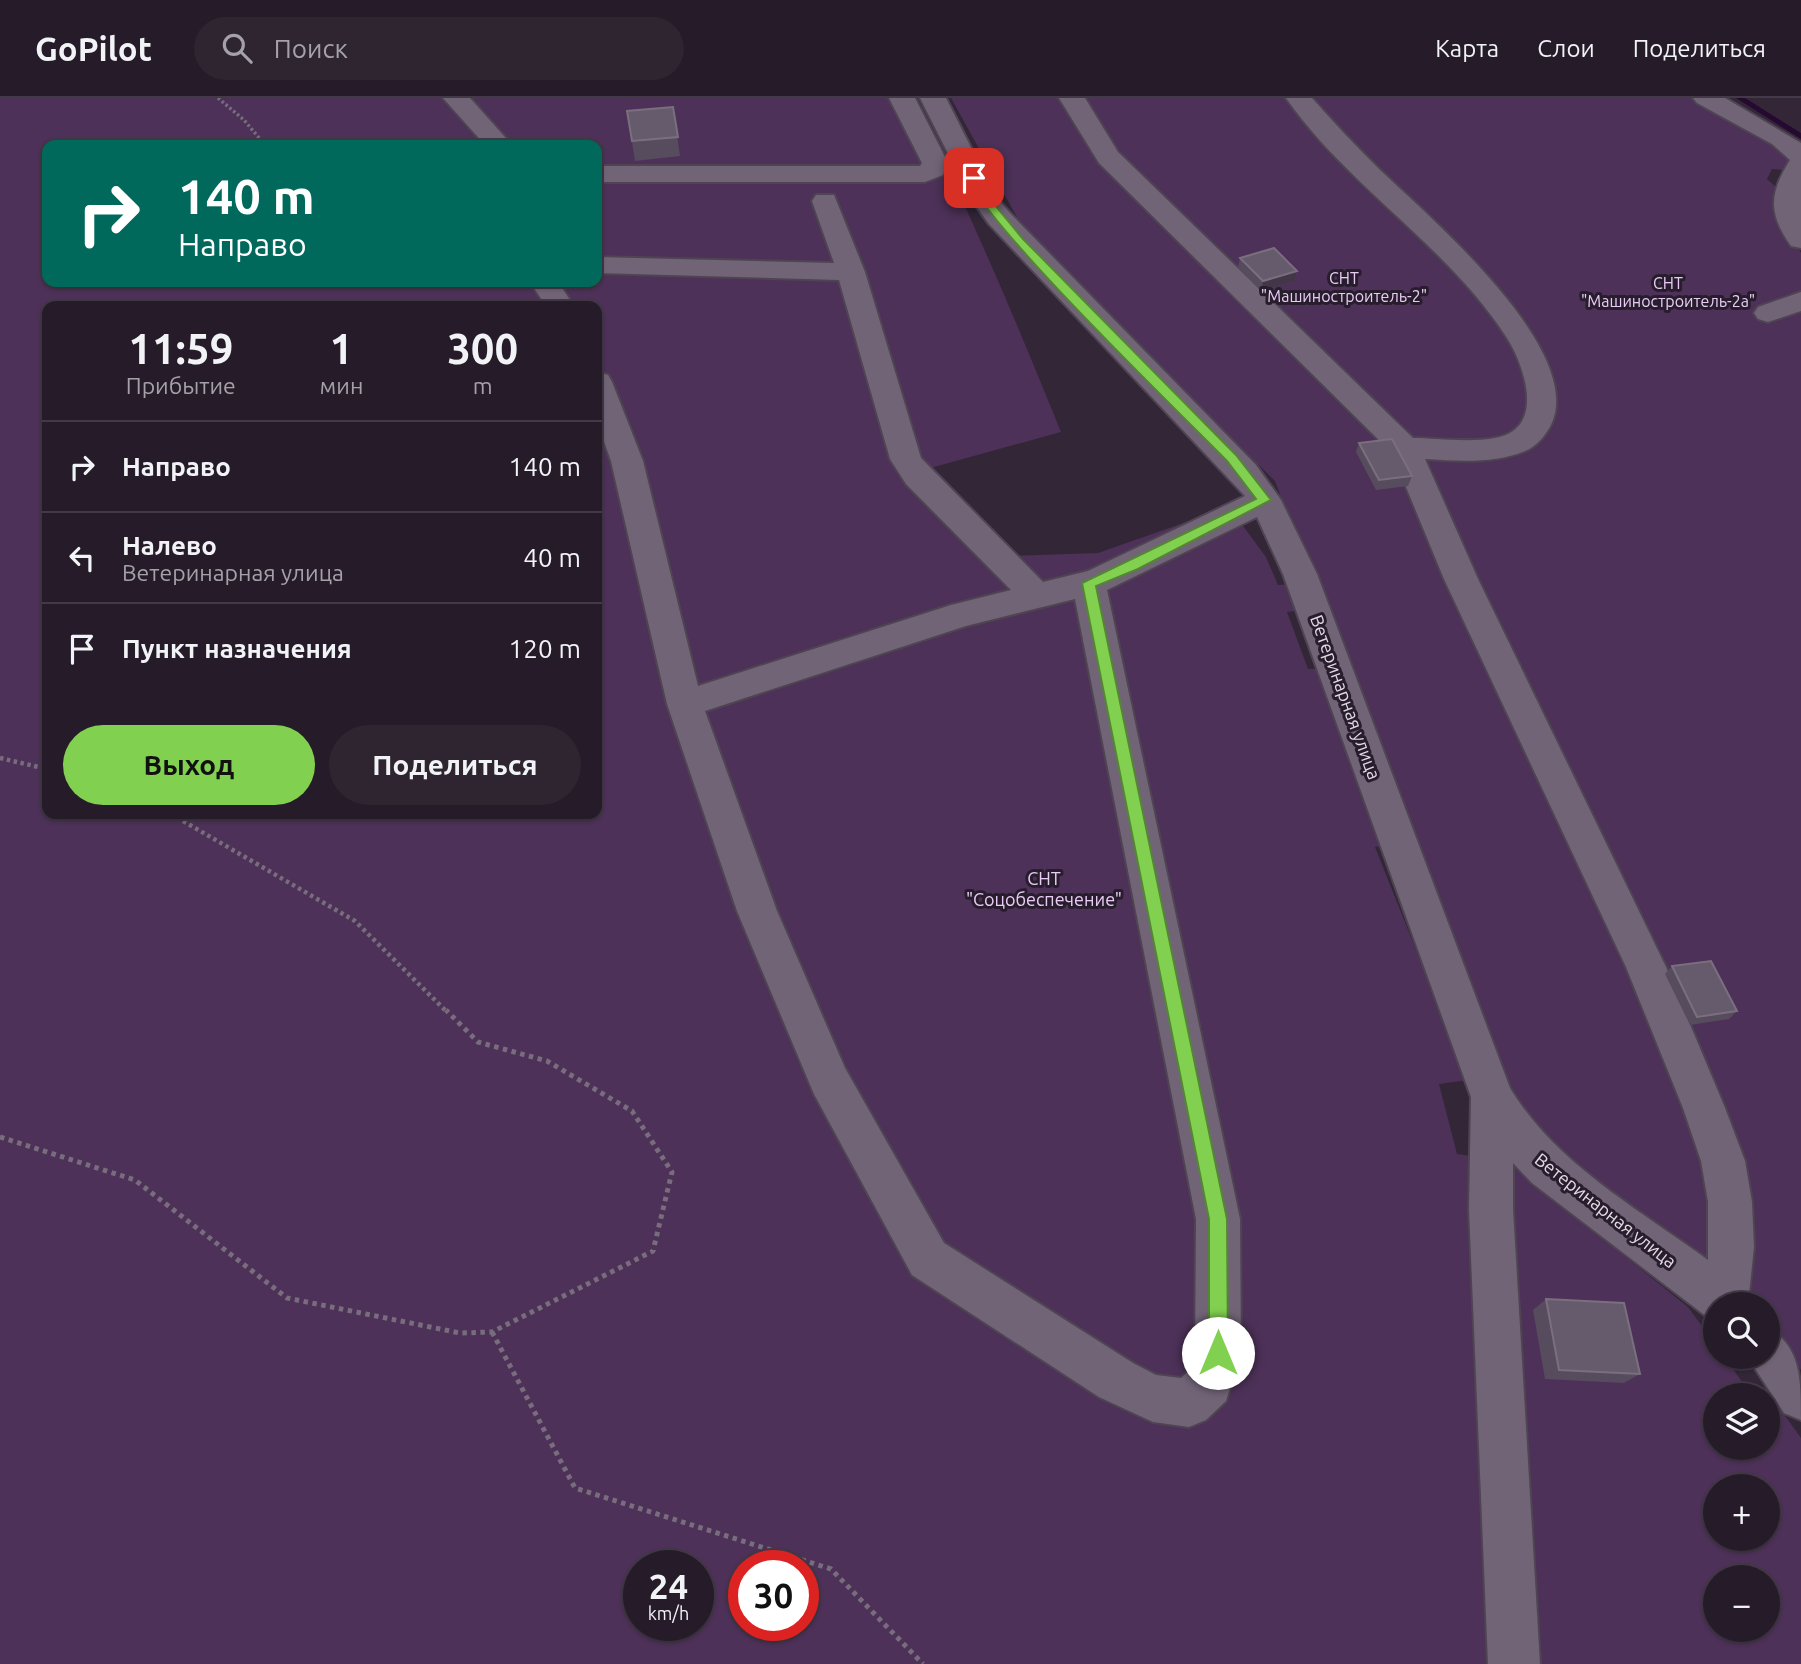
<!DOCTYPE html>
<html lang="ru">
<head>
<meta charset="utf-8">
<style>
  body { margin:0; font-family:Ubuntu,sans-serif; background:#2e2531; color:#f1f3f6; height:100vh; display:flex; flex-direction:column; font-size:26px; white-space:nowrap }
  * { box-sizing:border-box; margin:0 }
  p { font-size:23px; color:#a4a1a8 }
  .icon { flex:none; width:38px; height:38px; fill:none; stroke:currentColor; stroke-width:2; stroke-linecap:round; stroke-linejoin:round }
  .map { position:relative; flex:1; overflow:hidden }
  .side { position:absolute; left:42px; top:203px; width:560px; height:518px; display:flex; flex-direction:column; background:#261c29; border-radius:14px; box-shadow:0 2px 5px #0004,0 0 0 2px #423a46 }
  .side>* { flex:none }
  .banner { position:absolute; left:42px; top:42px; width:560px; height:147px; border-radius:14px; box-shadow:0 2px 5px #0004,0 0 0 2px #423a46; background:#00695c; color:#fff; overflow:hidden }
  .tools { position:absolute; left:1703px; top:1194px; display:grid; gap:14px }
  .tools a { display:grid; place-items:center; width:77px; height:77px; border-radius:50%; background:#261c29; box-shadow:0 2px 5px #0004,0 0 0 2px #423a46; font-size:35px }
  .speed { position:absolute; left:623px; top:1452px; display:flex; gap:14px; font-size:35px; font-weight:700; text-align:center }
  .speed>* { display:grid; place-content:center; width:91px; height:91px; border-radius:50%; background:#261c29; box-shadow:0 2px 5px #0004,0 0 0 2px #423a46; line-height:1 }
  .speed small { font-size:18px; font-weight:400 }
  .speed .limit { border:10px solid #d22; background:#fff; color:#111 }
  .pin { position:absolute; display:grid; place-items:center; width:60px; height:60px; color:#fff; margin:-30px; border-radius:14px; box-shadow:0 4px 10px #0006 }
  .me { position:absolute; width:77px; margin:-38px; rotate:0deg; stroke-linejoin:round; filter:drop-shadow(0 0 5px #0008) }
  .turn { display:flex; align-items:center; gap:24px; height:147px; padding:0 21px; font-size:32px }
  .turn .icon { width:91px; height:91px; stroke-width:2.5 }
  .turn b { display:block; font-size:49px; line-height:60px }
  .eta { display:flex; justify-content:space-evenly; align-items:center; height:119px; text-align:center }
  .eta b { font-size:42px; font-weight:700; line-height:49px }
  .primary-button { display:flex; gap:14px; margin-top:auto; padding:14px 21px }
  .primary-button a { flex:1; height:80px; border-radius:42px; background:#82d050; color:#111; font-size:28px; font-weight:700; line-height:80px; text-align:center }
  .primary-button a+a { background:#2e2531; color:#f1f3f6 }
  ul { padding:0; list-style:none }
  li { display:flex; align-items:center; gap:21px; height:91px; padding:0 21px; border-top:2px solid #423a46 }
  li div { flex:1 }
  li b { display:block; font-size:26px }
  li em { font-style:normal }
  header { display:flex; align-items:center; gap:42px; box-sizing:border-box; height:98px; padding:0 35px; background:#261c29; border-bottom:2px solid #423a46 }
  header strong { font-size:33px }
  nav { display:flex; gap:38px; margin-inline-start:auto; font-size:24px }
  .search { width:490px; height:63px; background:#2e2531; display:flex; align-items:center; gap:18px; box-sizing:border-box; padding:0 24px; border-radius:38px; color:#a4a1a8; font-size:26px }
  .map>svg:first-child { display:block }
</style>
</head>
<body>
<header>
<strong>GoPilot</strong>
<div class="search"><svg class="icon" aria-label="search" viewBox="0 0 24 24"><circle cx="10" cy="10" r="6"/><path d="M15 15l6 6"/></svg>Поиск</div>
<nav><a>Карта</a><a>Слои</a><a>Поделиться</a></nav>
</header>
<div class="map">
<svg width="1801" height="1566" viewBox="0 0 1801 1566">
  <rect width="100%" height="100%" fill="#322637"/>
  <g fill="#4d3158" fill-rule="evenodd">
    <path d="M0 0H913C968 109 1015 220 1061 334L927 371 1009 458 1098 455 1229 409 1266 459 1278 487 1291 486 1302 512 1287 514 1308 571H1321L1386 747 1375 749 1468 982 1439 986 1457 1056 1506 1063 1688 1209 1715 1246V1258H1724L1751 1297H1715V1349H1768V1297H1752L1765 1290 1801 1340V1566H0ZM47 47H597V184H47ZM47 208H597V716H47ZM1715 1388H1768V1440H1715ZM639 1468H698V1528H639ZM744 1468H803V1528H744ZM1715 1479H1768V1531H1715Z"/>
    <polygon points="951,0 1692,0 1782,47 1790,60 1786,72 1772,71 1767,81 1776,89 1783,124 1801,155 1801,1272 1768,1222 1768,1206 1758,1206 1744,1183 1661,1140 1523,1024 1494,964 1275,383 1061,174 1018,121"/>
  </g>
  <g fill="none" stroke-linecap="round" stroke-linejoin="round">
    <polygon fill="#250930" fill-rule="evenodd" points="1736,0 1745,0 1801,35 1801,41"/>
    <g stroke="#4e4452" stroke-width="4">
      <g id="minor">
        <polygon points="443,0 470,0 512,47 485,47"/>
        <polygon points="889,0 915,0 948,65 943,77 925,84 597,84 597,68 920,68 922,65"/>
        <path d="M920 0H946L996 99 1009 114 1256 367 1281 402 1317 476 1510 990C1555 1065 1638 1111 1708 1162V1104L1701 1063 1683 1010 1626 869 1444 481 1392 355 1099 65 1059 0H1085L1118 54 1413 340C1438 340 1493 348 1513 333 1541 313 1521 262 1507 240 1448 148 1348 89 1286 0H1312C1333 24 1355 47 1378 70 1427 117 1587 252 1551 327 1545 338 1537 348 1525 353 1494 366 1458 363 1425 361L1478 481 1666 869 1725 1010 1745 1063 1752 1104 1754 1149 1748 1206H1715V1225L1532 1085 1513 1065V1111L1540 1566H1488L1469 1111 1471 999 1283 476 1257 419 1107 492 1240 1121 1241 1255 1226 1303 1206 1322 1189 1329 1153 1324 1099 1299 912 1177 814 996 737 813 667 606 611 363 597 324V274L608 277 612 284 643 363 698 588 951 507 1011 492 906 386 890 361 839 182 597 175V159L834 165 812 103 816 97H834L865 174 921 360 1043 484 1088 473 1245 398 989 126 971 101ZM1075 501 1196 1121 1195 1255 1190 1272 1181 1280 1156 1277 1133 1265 944 1145 845 970 777 813 705 613 966 528Z"/>
        <path d="M1693 0H1725L1801 45V150L1791 148C1768 115 1769 96 1790 62L1772 46 1697 5Z"/>
        <polygon points="530,184 558,184 574,208 546,208"/>
        <polygon points="1801,194 1801,213 1768,224 1758,221 1754,215 1758,209"/>
        <path d="M1768 1230C1801 1248 1801 1282 1801 1322L1784 1315 1747 1258H1768Z"/>
      </g>
    </g>
    <polyline stroke="#786d7c" stroke-width="3.5" stroke-dasharray="2.5 2.5" stroke-linecap="butt" points="218,0 244,22 265,47"/>
    <g stroke="#786d7c" stroke-width="4.5" stroke-dasharray="3.5 3.5" stroke-linecap="butt">
      <polyline points="0,660 47,671"/>
      <polyline points="171,716 355,823 447,914"/>
    </g>
    <g stroke="#786d7c" stroke-width="5" stroke-dasharray="4.5 4.5" stroke-linecap="butt">
      <polyline points="0,1039 135,1082 287,1200 460,1235 492,1234 653,1153 672,1074 632,1013 547,963 478,944 446,912"/>
      <polyline points="492,1234 575,1390 831,1471 923,1566"/>
    </g>
    <use href="#minor" fill="#716477" fill-rule="evenodd"/>
  </g>
  <g fill="#574c5d">
    <polygon points="673,9 680,58 635,63 627,13"/>
    <polygon points="1240,160 1297,173 1295,183 1261,193 1238,170"/>
    <polygon points="1359,345 1412,378 1408,388 1376,392 1356,354"/>
    <polygon points="1672,868 1737,913 1729,921 1690,927 1665,876"/>
    <polygon points="1546,1201 1640,1276 1624,1285 1545,1281 1533,1212"/>
  </g>
  <polygon fill="#423648" points="1297,173 1295,183 1261,193 1263,183"/>
  <g fill="#665b6c" stroke="#7a6f7f" stroke-width="2">
    <polygon points="673,9 678,39 632,43 627,13"/>
    <polygon points="1274,150 1297,173 1263,183 1240,160"/>
    <polygon points="1392,341 1412,378 1379,382 1359,345"/>
    <polygon points="1711,863 1737,913 1697,919 1672,868"/>
    <polygon points="1546,1201 1624,1205 1640,1276 1559,1272"/>
  </g>
  <path fill="#82d050" stroke="#548734" stroke-width="2" d="M970 78H978L989 100 1023 141 1236 357 1271 402 1138 471 1096 488 1227 1121 1228 1255 1225 1262 1218 1265 1212 1262 1209 1255V1121L1082 485 1256 401 1227 363C1191 326 967 110 970 78Z"/>
  <g text-anchor="middle" dominant-baseline="central" stroke-width="6" stroke-linejoin="round" paint-order="stroke">
    <g font-size="16" fill="#e9ccf6" stroke="#281d2d">
      <text x="1344" y="180">СНТ<tspan x="1344" dy="18">"Машиностроитель-2"</tspan></text>
      <text x="1668" y="185">СНТ<tspan x="1668" dy="18">"Машиностроитель-2а"</tspan></text>
    </g>
    <g font-size="18" fill="#e2dae5" stroke="#281d2d">
      <text transform="translate(1346 599) rotate(70)">Ветеринарная улица</text>
      <text transform="translate(1606 1112) rotate(38)">Ветеринарная улица</text>
    </g>
    <g font-size="18" fill="#e9ccf6" stroke="#281d2d">
      <text x="1044" y="780">СНТ<tspan x="1044" dy="21">"Соцобеспечение"</tspan></text>
    </g>
  </g>
</svg>
<div class="tools">
<a><svg class="icon" aria-label="search" viewBox="0 0 24 24"><circle cx="10" cy="10" r="6"/><path d="M15 15l6 6"/></svg></a>
<a><svg class="icon" aria-label="layers" viewBox="0 0 24 24"><path d="M12 4l9 5-9 5-9-5zM3 14l9 5 9-5"/></svg></a>
<a>+</a>
<a>−</a>
</div>
<div class="speed"><div>24<small>km/h</small></div><div class="limit">30</div></div>
<div class="pin" style="left:974px;top:80px;background:#d93025"><svg class="icon" aria-label="arrive" viewBox="0 0 24 24"><path d="M6 21V4h12l-3 4 3 4H6"/></svg></div>
<svg class="me" style="left:1218px;top:1255px" viewBox="-20 -20 40 40"><circle r="19" fill="#fff"/><path d="M0-13L10 11 0 6-10 11z" fill="#82d050"/></svg>
<div class="banner">
<div class="turn"><svg class="icon" aria-label="right" viewBox="0 0 24 24"><path d="M7 20v-9h11M14 6l5 5-5 5"/></svg><div><b>140 m</b>Направо</div></div>
</div>
<section class="side">
<div class="eta">
<div><b>11:59</b><p>Прибытие</p></div>
<div><b>1</b><p>мин</p></div>
<div><b>300</b><p>m</p></div>
</div>
<ul>
<li><svg class="icon" aria-label="right" viewBox="0 0 24 24"><path d="M7 20v-9h11M14 6l5 5-5 5"/></svg><div><b>Направо</b></div><em>140 m</em></li>
<li><svg class="icon" aria-label="left" viewBox="0 0 24 24"><path d="M17 20v-9H6M10 6l-5 5 5 5"/></svg><div><b>Налево</b><p>Ветеринарная улица</p></div><em>40 m</em></li>
<li><svg class="icon" aria-label="arrive" viewBox="0 0 24 24"><path d="M6 21V4h12l-3 4 3 4H6"/></svg><div><b>Пункт назначения</b></div><em>120 m</em></li>
</ul>
<div class="primary-button"><a>Выход</a><a>Поделиться</a></div>
</section>
</div>
</body>
</html>
